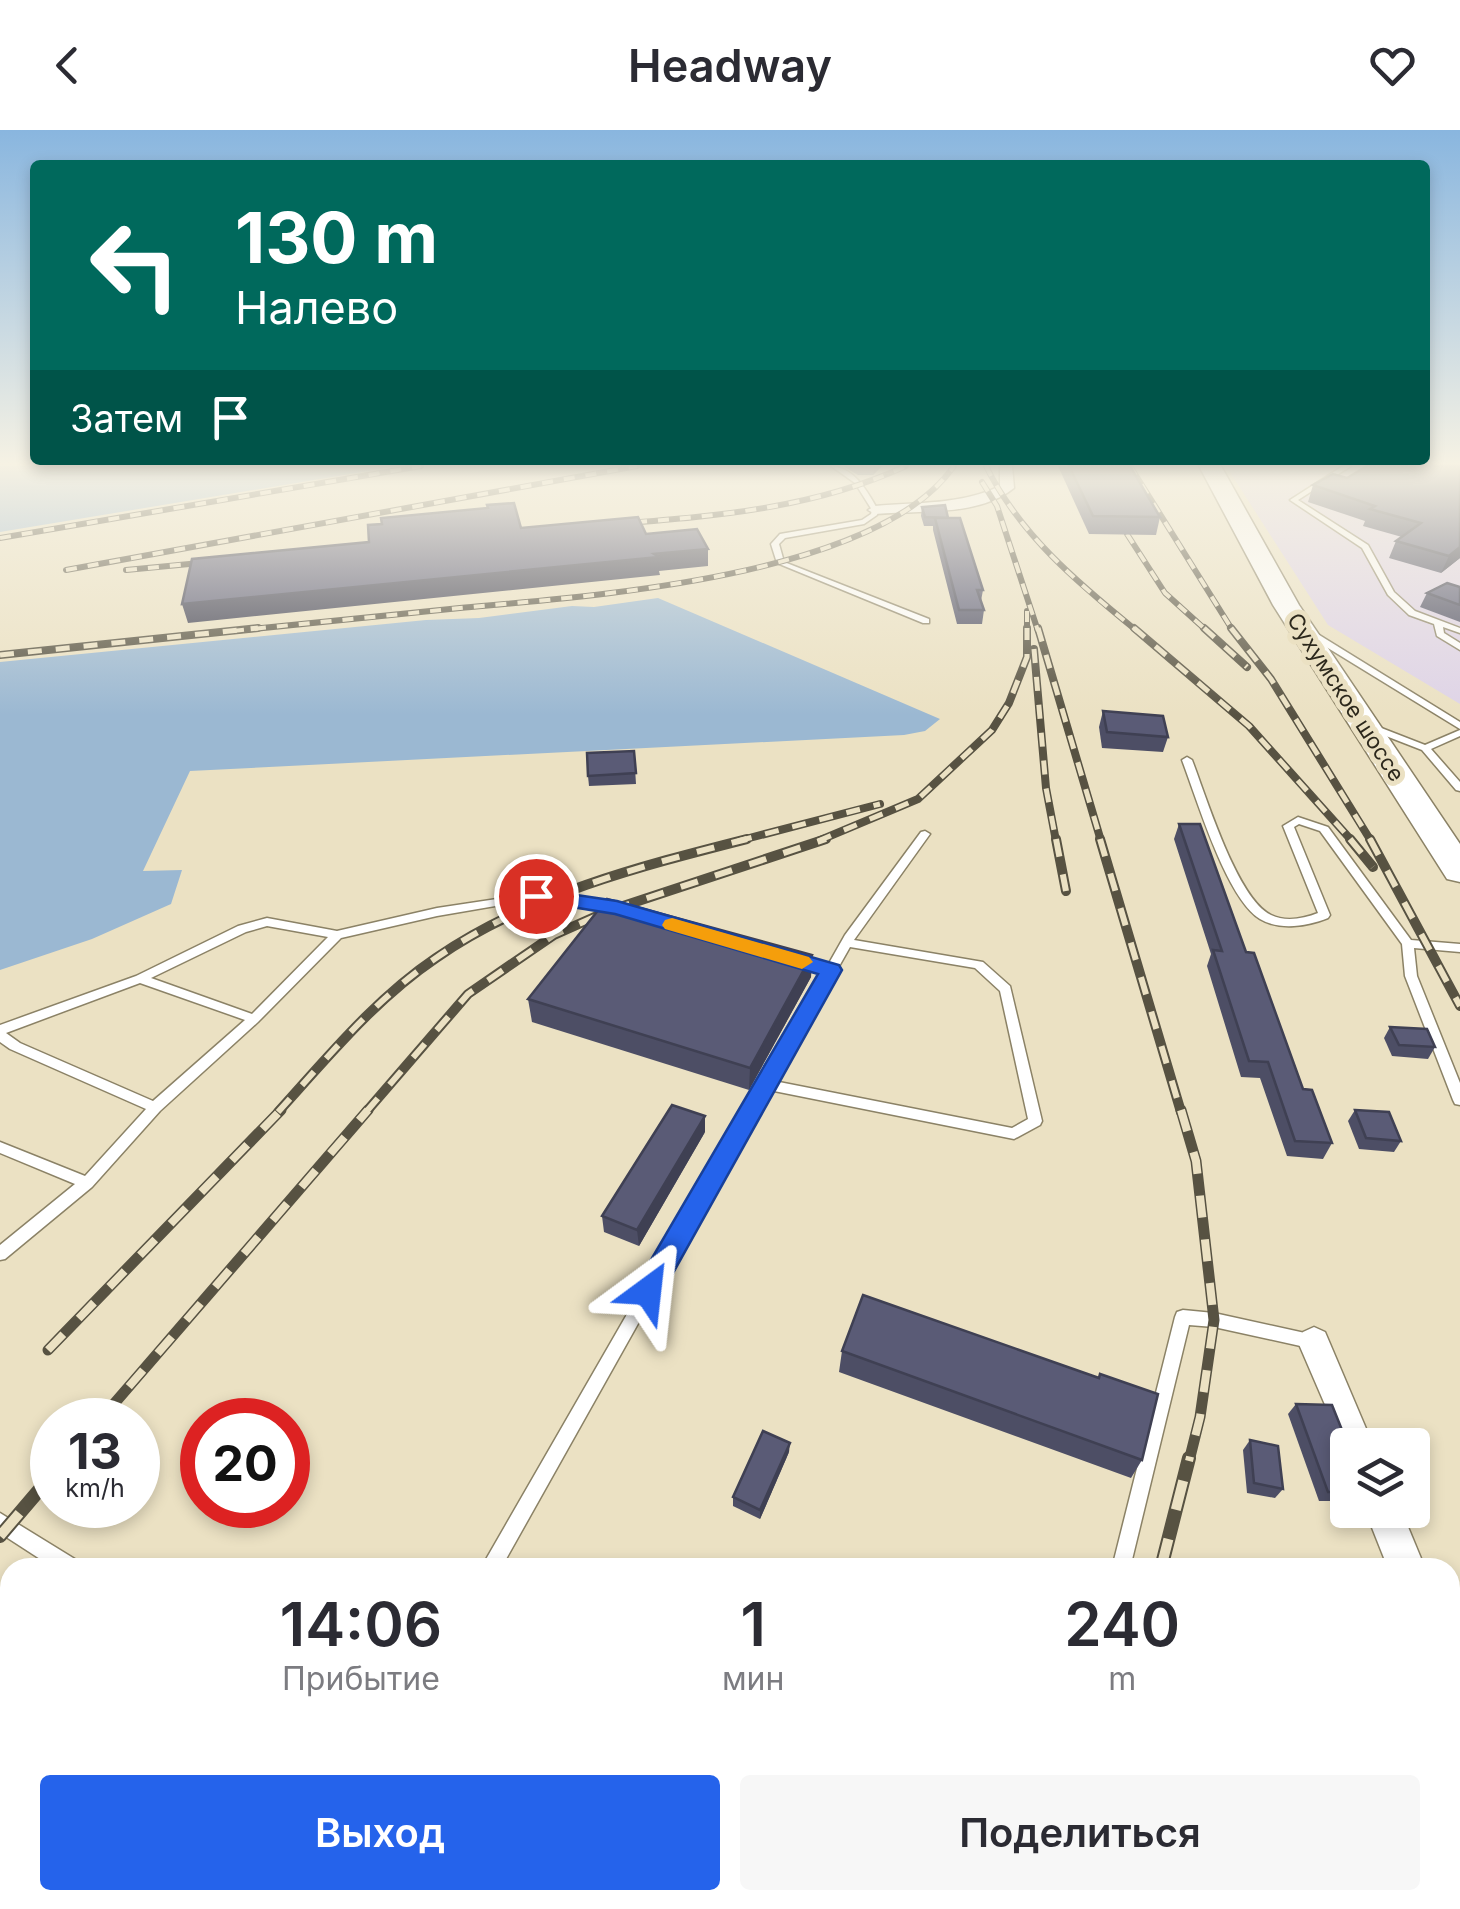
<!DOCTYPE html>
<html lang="ru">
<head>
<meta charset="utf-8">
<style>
  body { margin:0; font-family:Inter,sans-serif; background:#f7f7f7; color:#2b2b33; height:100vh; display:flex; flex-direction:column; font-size:38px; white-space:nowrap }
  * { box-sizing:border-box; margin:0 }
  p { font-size:32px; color:#7c7c81 }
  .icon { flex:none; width:55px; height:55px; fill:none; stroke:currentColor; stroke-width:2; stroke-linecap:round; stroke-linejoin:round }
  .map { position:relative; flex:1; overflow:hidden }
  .drawer { position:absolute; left:0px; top:1428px; width:1460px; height:352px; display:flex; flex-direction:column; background:#fff; border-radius:30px 30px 0 0; box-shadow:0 5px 15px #0003 }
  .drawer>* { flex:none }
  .hud { position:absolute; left:30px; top:30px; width:1400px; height:305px; border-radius:10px; box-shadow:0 5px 15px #0003; background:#00695c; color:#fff; overflow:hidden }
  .fabs { position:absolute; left:1330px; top:1298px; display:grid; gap:20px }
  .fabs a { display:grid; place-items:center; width:100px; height:100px; border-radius:10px; background:#fff; box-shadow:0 5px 15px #0003; font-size:50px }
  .speed { position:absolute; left:30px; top:1268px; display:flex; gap:20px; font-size:50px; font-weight:700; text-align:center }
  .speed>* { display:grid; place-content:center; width:130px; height:130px; border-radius:50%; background:#fff; box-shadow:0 5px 15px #0003; line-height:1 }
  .speed small { font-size:25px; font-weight:400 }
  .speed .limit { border:15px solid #d22; background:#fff; color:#111 }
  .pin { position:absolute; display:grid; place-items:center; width:85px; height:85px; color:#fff; margin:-42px; border:5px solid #fff; border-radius:50%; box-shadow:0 2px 10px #0007 }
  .me { position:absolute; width:110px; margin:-55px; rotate:30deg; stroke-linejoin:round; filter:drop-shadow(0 0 8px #0008) }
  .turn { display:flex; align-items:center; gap:35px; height:210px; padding:0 40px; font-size:45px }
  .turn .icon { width:130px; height:130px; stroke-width:2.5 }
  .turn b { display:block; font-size:70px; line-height:85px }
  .then { display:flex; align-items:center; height:95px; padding:0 40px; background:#0003; gap:20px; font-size:38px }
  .eta { display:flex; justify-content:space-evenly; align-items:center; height:170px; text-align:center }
  .eta b { font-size:60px; font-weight:600; line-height:70px }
  .button { display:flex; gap:20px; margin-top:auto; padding:20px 40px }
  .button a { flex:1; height:115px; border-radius:10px; background:#2563eb; color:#fff; font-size:40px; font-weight:600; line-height:115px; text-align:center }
  .button a+a { background:#f7f7f7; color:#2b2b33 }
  header { display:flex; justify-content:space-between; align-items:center; height:130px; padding:0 40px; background:#fff; font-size:45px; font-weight:600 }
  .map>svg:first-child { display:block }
</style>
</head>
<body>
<header><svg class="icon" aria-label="back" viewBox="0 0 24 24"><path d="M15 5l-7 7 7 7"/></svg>Headway<svg class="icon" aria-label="heart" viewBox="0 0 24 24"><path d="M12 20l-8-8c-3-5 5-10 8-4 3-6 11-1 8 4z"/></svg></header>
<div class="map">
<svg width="1460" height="1779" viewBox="0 0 1460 1779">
  <rect width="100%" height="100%" fill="#ebe1c3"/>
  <polygon fill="#ded3e7" points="1226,336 1460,336 1460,574 1328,495"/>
  <g fill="#9bb8d2">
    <polygon points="0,336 398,336 0,402"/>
    <polygon points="658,468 940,589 925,601 904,605 190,641 143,741 182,740 171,774 92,809 0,840 0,532 426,490 479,488 572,476 594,477"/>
  </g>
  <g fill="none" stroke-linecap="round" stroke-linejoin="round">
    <g stroke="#8b8266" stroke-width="3">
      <g id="service">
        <path d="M831 336C855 338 867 361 878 380L877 385 864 394 785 408 779 414 784 432 929 489V493H923L777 433 771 414 780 404 862 390 871 384 872 380 855 353Z"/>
        <polygon points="1343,336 1351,336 1298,370 1368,415 1394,462 1415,481 1460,498 1460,503 1443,497 1444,503 1460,513 1460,520 1437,506 1434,494 1409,485 1388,465 1362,418 1290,370"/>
        <polygon points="1310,503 1316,503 1460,592 1460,599 1310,507"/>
        <polygon points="1371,594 1425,615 1460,600 1460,606 1431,619 1460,652 1460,661 1456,660 1422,620 1368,599 1366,597"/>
        <path d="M1187 627 1192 630C1206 666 1237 769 1271 785 1285 792 1303 789 1318 783L1283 696 1298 687 1328 697 1411 810 1460 814V822L1414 818 1417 846 1460 953V975L1455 974 1453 970 1405 846 1402 814 1320 701 1299 694 1294 697 1330 785 1328 788C1308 796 1280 801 1260 789 1226 768 1197 669 1182 630Z"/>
        <path d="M925 701 930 704 854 810 983 832 1010 856 1042 991 1040 995 1014 1009 769 960 501 1438H481L824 842 793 834 791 831 797 827 828 835 845 805 921 702ZM850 817 975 838 1000 861 1028 989 1012 998 774 951Z"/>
        <path d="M536 763 615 774 621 778 615 782 536 769 437 786 341 808 258 892 160 981 92 1057 5 1129 0 1130V1115L75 1054 0 1023V1012L85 1046 146 979 10 919 0 912V895L136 846 238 796 267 788 337 801 437 778ZM267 796 328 807 252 884 151 848 246 802ZM140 853 245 890 153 971 20 913 6 903Z"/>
        <polygon points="1183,1180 1214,1183 1314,1205 1320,1207 1322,1212 1320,1217 1314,1219 1214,1197 1189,1195 1130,1438 1112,1438 1175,1187 1177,1182"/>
        <polygon points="0,1383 78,1431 80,1438 54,1438 0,1403"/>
      </g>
    </g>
    <g stroke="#8b8266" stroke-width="3">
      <g id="minor">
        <path d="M1000 336H1012L1014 358C978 387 919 380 875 384L868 380 875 376C918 372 961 375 1000 356Z"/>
        <polygon points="1314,1197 1325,1202 1373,1315 1348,1315 1348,1328 1298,1212 1303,1202"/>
        <polygon points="1365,1380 1401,1380 1425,1438 1388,1438"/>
        <polygon points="1450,1522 1460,1526 1460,1586 1450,1582"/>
      </g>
    </g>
    <g stroke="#8b8266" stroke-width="3">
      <polygon id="trunk" points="1199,336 1221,336 1299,475 1460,714 1460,752 1447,749 1273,475"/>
    </g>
    <use href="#service" fill="#fff" fill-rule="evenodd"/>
    <use href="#minor" fill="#fff" fill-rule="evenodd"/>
    <use href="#trunk" fill="#fff" fill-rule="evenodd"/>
    <g stroke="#575242" stroke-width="6">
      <g id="rail-far4">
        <path d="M986 336C1020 405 1078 453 1137 501"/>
        <polyline points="1130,336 1233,501"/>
        <polyline points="982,352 997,376 1038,501"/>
        <path d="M614 394C715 386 813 379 906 336"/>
        <polyline points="1127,404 1165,463 1207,501"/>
        <polyline points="0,408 421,336"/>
        <polyline points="66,440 637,336"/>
        <polyline points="126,440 221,431"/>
        <polyline points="1027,481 1027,501"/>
        <path d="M233 501C309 493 385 486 460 478 589 466 876 448 954 336"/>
      </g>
    </g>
    <g stroke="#575242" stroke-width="8">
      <g id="rail-far3">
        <polyline points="1038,498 1101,711"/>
        <polyline points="1134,498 1249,596 1352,711"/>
        <polyline points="1204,498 1247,537"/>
        <polyline points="1231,498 1271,549 1371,711"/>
        <polyline points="1034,519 1046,658 1056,711"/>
        <polyline points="0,525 258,498"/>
        <polyline points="738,711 880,674"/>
        <polyline points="818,711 918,669 992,600 1009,573 1027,527 1027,498"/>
      </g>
    </g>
    <g stroke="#575242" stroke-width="10">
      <g id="rail-far2">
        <polyline points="1056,709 1066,761"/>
        <polyline points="1100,709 1181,982"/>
        <polyline points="1350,709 1373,737"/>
        <polyline points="1370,709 1460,876"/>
        <path d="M278 982C327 928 375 869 436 828 527 765 641 736 747 709"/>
        <polyline points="366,982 468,864 554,805 608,781 826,709"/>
      </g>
    </g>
    <g stroke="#575242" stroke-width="11">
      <g id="rail-far1">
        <polyline points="1181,980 1196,1031 1214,1190 1200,1287 1189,1331"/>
        <polyline points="48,1220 281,980"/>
        <polyline points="100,1290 368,980"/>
      </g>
    </g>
    <g stroke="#575242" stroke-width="14">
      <g id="rail">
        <polyline points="0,1406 52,1345"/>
        <polyline points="1161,1438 1189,1328"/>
        <polyline points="1085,1779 1086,1770"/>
      </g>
    </g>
    <use href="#rail-far4" stroke="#ebe1c3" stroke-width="4" stroke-dasharray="11" stroke-linecap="butt"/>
    <use href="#rail-far3" stroke="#ebe1c3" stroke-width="5" stroke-dasharray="14" stroke-linecap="butt"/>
    <use href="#rail-far2" stroke="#ebe1c3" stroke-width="6" stroke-dasharray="18" stroke-linecap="butt"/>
    <use href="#rail-far1" stroke="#ebe1c3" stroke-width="8" stroke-dasharray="22" stroke-linecap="butt"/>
    <use href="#rail" stroke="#ebe1c3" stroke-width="10" stroke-dasharray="30" stroke-linecap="butt"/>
  </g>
  <g fill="#4d4e65">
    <polygon points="843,336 882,336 873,345 858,345"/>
    <polygon points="1058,336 1130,336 1160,387 1156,405 1089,404"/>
    <polygon points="1460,336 1460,428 1441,443 1389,428 1396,411 1402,407 1363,396 1365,391 1308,372 1313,355 1347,348"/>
    <polygon points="922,377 948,388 983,460 981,471 984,480 982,494 957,494 933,400 933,396 924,396 921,386"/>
    <polygon points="1460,457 1460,492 1420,477 1427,463"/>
    <polygon points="1103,581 1168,607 1163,622 1102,618 1099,597"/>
    <polygon points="634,621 636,654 589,656 588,646"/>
    <polygon points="1179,694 1246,822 1303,959 1332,1013 1323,1029 1287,1026 1260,948 1241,947 1207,836 1211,824 1174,709"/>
    <polygon points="812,825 811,847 749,960 532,892 528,869"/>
    <polygon points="1390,897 1435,917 1428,929 1392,926 1384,908"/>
    <polygon points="1355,980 1401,1011 1394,1022 1359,1019 1348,991"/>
    <polygon points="705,1002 639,1116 604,1102 602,1086"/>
    <polygon points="842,1221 1098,1247 1100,1244 1142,1330 1131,1348 839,1242"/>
    <polygon points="1296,1274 1348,1315 1348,1371 1319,1371 1288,1284"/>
    <polygon points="1250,1310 1283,1359 1275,1368 1247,1363 1243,1320"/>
    <polygon points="789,1322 760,1389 733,1376 733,1367"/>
    <polygon points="1450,1583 1460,1583 1460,1779 1458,1779 1450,1758"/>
  </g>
  <g fill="#3f4053">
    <polygon points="874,336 882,336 873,345"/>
    <polygon points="1460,417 1460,428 1441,443 1449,426"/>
    <polygon points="708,419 708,436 659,441 660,445 188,493 182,474"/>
    <polygon points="812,825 811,847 749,960 750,938"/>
    <polygon points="705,986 705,1002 639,1116 637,1100"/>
    <polygon points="790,1313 789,1322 760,1389 760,1380"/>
  </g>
  <g fill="#5a5b76" stroke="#3f4053" stroke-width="2.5">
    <polygon points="1069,336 1130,336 1160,387 1093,386"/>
    <polygon points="1367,336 1460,336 1460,417 1449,426 1396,411 1421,393 1370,379 1375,376 1313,355 1333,344 1347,348"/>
    <polygon points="514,373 521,398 638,387 646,404 697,399 708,419 654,424 659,427 182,474 192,429 369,412 368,395 382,394 381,388 488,378 487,375"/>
    <polygon points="945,375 948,388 925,387 922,377"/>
    <polygon points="935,388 960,388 983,460 977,460 984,480 959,480"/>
    <polygon points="1447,453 1460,457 1460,475 1427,463"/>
    <polygon points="1103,581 1163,586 1168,607 1107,602"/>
    <polygon points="634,621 636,643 588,646 587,623"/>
    <polygon points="1179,694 1200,694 1246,822 1254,823 1303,959 1312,960 1332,1013 1295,1011 1268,932 1249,931 1213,820 1222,821"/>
    <polygon points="607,769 812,825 750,938 528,869"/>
    <polygon points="1390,897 1427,899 1435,917 1399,915"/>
    <polygon points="672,975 705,986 637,1100 602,1086"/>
    <polygon points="1355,980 1389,982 1401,1011 1366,1008"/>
    <polygon points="863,1165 1099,1248 1100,1244 1158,1264 1142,1330 842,1221"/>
    <polygon points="1296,1274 1332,1275 1348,1315 1348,1362 1328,1362"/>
    <polygon points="763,1301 790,1313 760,1380 733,1367"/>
    <polygon points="1250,1310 1278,1316 1283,1359 1254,1353"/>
    <polygon points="1450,1583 1460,1583 1460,1705 1450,1678"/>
  </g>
  <linearGradient id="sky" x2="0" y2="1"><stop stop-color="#89b6df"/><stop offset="0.57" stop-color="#f6f2e4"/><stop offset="1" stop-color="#f6f2e4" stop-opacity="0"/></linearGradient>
  <rect width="1460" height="585" fill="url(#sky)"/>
  <polygon fill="#2563eb" stroke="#184099" stroke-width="2.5" points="536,759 617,771 839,835 842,840 658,1170 648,1174 638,1170 634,1161 638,1152 818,844 615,784 529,770 526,766"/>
  <polygon fill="#f59e0b" points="672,788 809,827 813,832 802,839 665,799 662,795 665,790"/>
  <g text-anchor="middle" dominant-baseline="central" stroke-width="10" stroke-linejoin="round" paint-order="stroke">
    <g font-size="22" fill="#2c281c" stroke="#ebe1c3">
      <text transform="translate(1346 567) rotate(57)">Сухумское шоссе</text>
    </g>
  </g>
</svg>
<div class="fabs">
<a><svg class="icon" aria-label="layers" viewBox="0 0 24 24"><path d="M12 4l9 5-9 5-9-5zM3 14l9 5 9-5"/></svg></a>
</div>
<div class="speed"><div>13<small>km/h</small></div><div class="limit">20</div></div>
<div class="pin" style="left:536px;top:766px;background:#d93025"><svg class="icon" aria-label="arrive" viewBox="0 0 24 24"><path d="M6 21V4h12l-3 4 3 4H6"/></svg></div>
<svg class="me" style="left:648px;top:1161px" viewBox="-20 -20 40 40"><path d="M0-17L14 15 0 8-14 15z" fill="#2563eb" stroke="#fff" stroke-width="4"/></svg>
<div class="hud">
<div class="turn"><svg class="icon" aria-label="left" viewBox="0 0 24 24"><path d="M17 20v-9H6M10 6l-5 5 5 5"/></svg><div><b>130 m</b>Налево</div></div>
<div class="then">Затем<svg class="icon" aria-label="arrive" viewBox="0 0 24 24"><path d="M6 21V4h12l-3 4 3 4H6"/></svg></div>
</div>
<section class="drawer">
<div class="eta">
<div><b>14:06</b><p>Прибытие</p></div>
<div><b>1</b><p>мин</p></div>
<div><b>240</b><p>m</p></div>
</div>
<div class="button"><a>Выход</a><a>Поделиться</a></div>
</section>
</div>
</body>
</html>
